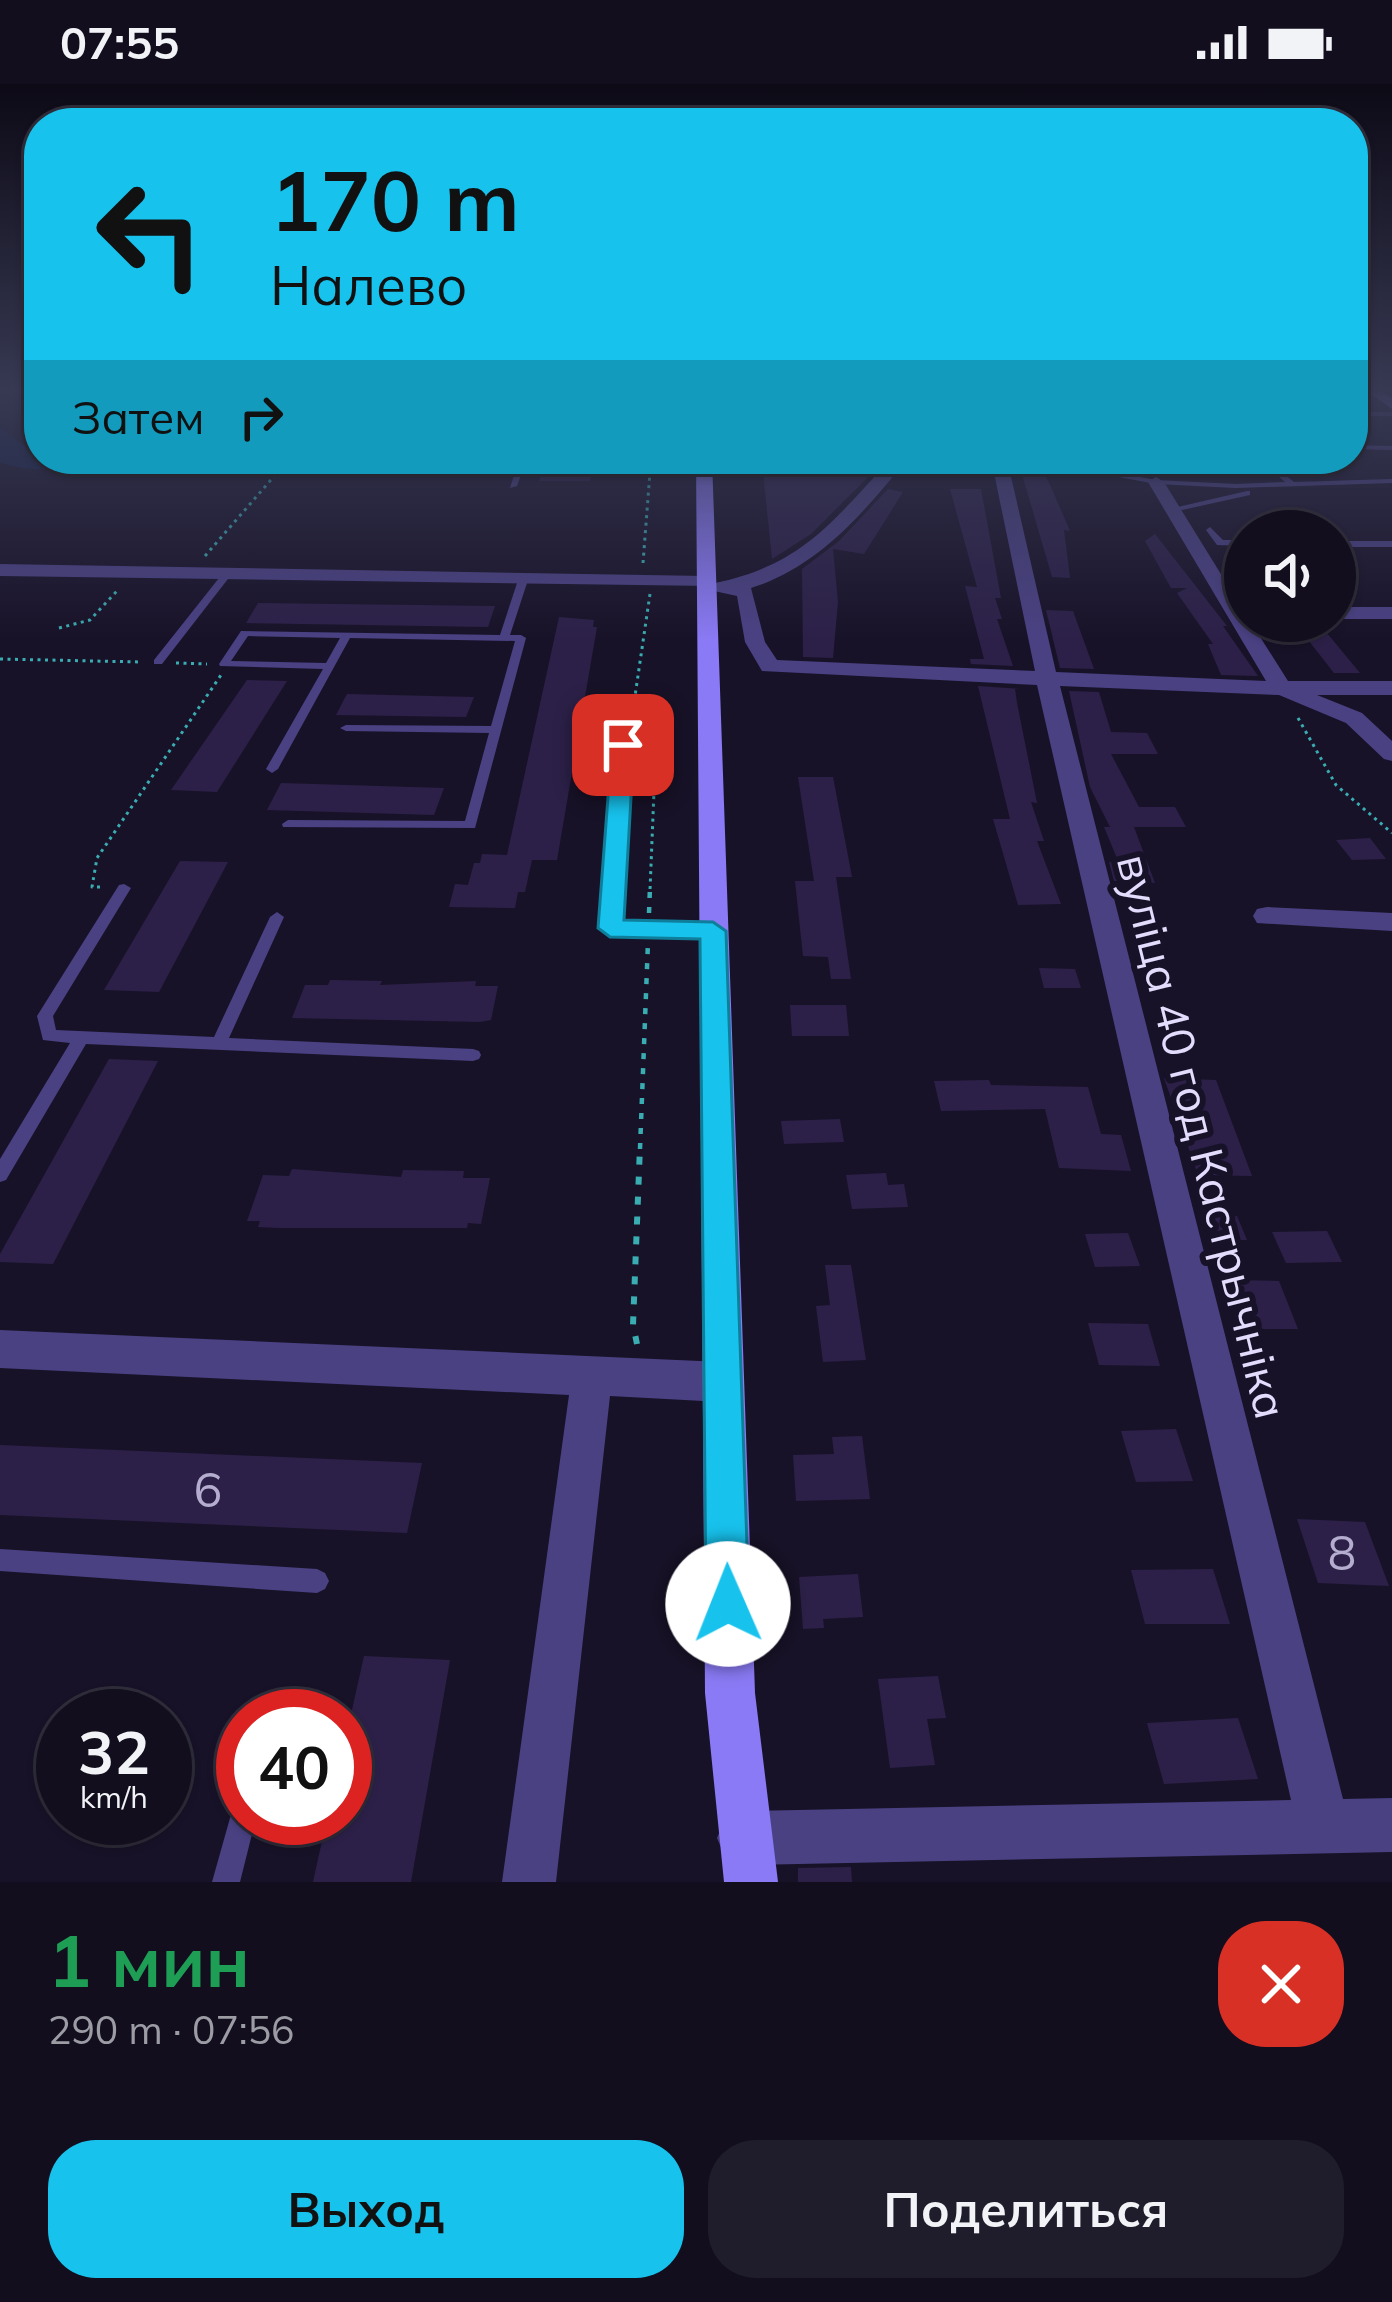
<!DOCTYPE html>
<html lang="ru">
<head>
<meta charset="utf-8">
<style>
  body { margin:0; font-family:Mulish,sans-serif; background:#1f1c2b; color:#f1f3f6; height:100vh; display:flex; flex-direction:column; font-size:45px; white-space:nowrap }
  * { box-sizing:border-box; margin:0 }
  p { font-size:39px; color:#9c9ca4 }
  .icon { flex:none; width:66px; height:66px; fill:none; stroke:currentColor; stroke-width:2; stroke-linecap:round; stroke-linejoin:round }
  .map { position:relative; height:1798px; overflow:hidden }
  .drawer { display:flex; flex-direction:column; background:#120e1e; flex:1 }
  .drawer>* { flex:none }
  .top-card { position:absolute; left:24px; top:24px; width:1344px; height:366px; border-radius:48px; box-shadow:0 3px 9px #0004,0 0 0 3px #312e3c; background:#17c2ed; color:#111; overflow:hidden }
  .controls { position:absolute; left:1224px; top:426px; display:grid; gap:24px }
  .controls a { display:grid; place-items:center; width:132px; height:132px; border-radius:50%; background:#120e1e; box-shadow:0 3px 9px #0004,0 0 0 3px #312e3c; font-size:60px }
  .speed { position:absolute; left:36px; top:1605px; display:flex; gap:24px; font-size:60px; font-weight:700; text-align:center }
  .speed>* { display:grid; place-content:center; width:156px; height:156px; border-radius:50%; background:#120e1e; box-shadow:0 3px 9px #0004,0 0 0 3px #312e3c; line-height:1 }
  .speed small { font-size:30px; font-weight:400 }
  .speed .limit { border:18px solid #d22; background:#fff; color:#111 }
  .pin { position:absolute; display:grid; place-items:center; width:102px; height:102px; color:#fff; margin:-51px; border-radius:24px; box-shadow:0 6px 18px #0006 }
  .me { position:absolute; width:132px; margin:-66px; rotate:359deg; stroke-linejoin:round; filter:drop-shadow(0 0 9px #0008) }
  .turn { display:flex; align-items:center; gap:42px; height:252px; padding:0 48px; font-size:54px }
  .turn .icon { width:156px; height:156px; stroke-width:2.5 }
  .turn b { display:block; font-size:84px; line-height:102px }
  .then { display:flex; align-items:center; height:114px; padding:0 48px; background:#0003; gap:24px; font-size:45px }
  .round { display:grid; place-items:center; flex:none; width:126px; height:126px; border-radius:48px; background:#1f1c2b }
  .head { display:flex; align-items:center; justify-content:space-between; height:204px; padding:0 48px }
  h1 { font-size:72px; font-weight:700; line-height:90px; color:#1e9e55 }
  .button { display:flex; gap:24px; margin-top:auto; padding:24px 48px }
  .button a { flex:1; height:138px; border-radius:48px; background:#17c2ed; color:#111; font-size:48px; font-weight:700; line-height:138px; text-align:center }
  .button a+a { background:#1f1c2b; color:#f1f3f6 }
  .status { display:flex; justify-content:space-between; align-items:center; height:84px; padding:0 60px; background:#120e1e; direction:ltr }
  .status svg { height:33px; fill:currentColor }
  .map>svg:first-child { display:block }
</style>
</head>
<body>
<div class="status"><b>07:55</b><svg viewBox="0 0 49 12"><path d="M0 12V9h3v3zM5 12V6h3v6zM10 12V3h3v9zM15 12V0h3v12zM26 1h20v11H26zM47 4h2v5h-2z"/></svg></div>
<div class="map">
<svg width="1392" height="1798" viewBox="0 0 1392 1798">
  <rect width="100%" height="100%" fill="#181228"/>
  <path fill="#112048" d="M0 344 25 362 39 365V375L90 378C63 386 26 389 0 378Z"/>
  <g fill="#2c2048">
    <polygon points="546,375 595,375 590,397 539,397"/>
    <polygon points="802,381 844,389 848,383 865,383 873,388 811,450 772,475 763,388 794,388"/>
    <polygon points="1022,390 1045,391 1051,403 1070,447 1064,446 1070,494 1052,493"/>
    <polygon points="888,405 903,408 864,470 833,465 838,518 833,574 803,573 802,485 839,457"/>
    <polygon points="950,405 981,405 1001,514 995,514 1002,535 997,535 1013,582 971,580 970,575 984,575 965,502 977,503"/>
    <polygon points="1155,450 1227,542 1223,542 1258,592 1221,591 1208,560 1213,560 1177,509 1187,504 1171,504 1145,457"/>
    <polygon points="258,519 495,522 488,543 246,539"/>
    <polygon points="1046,526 1073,527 1094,585 1060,584"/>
    <polygon points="559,533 594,536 593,543 597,543 557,776 532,776 525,808 518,808 515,824 449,823 455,800 468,801 474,779 480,779 482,770 507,771"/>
    <polygon points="1298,543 1322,543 1360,589 1334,589"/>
    <polygon points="247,596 287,597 217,708 171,706"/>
    <polygon points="978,602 1021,605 1015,605 1017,619 1037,719 1031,718 1044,757 1037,757 1061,820 1018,821 993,735 1010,735"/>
    <polygon points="1069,607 1099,608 1111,648 1147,649 1158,670 1111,670 1139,723 1175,723 1186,743 1134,743 1155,799 1114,797 1109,778 1119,779 1104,743 1110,743 1090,703"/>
    <polygon points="347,610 474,613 466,633 336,631"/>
    <polygon points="798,693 833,693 852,793 836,793 851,895 831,895 828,873 803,872 795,797 814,797"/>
    <polygon points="281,699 444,704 434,731 267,726"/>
    <polygon points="1370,754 1386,775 1352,776 1336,756"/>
    <polygon points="180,777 228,778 159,908 104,906"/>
    <polygon points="1039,884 1075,885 1081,904 1044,904"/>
    <polygon points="330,896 382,897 380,901 476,897 475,902 498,902 491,936 480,938 292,934 305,901 328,901"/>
    <polygon points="790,921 846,921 849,952 792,952"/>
    <polygon points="109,975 158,977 53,1180 0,1178 0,1170"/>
    <polygon points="1164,994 1216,996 1252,1092 1198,1091"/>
    <polygon points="989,996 991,1001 1088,1003 1101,1050 1121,1051 1131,1087 1059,1084 1045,1025 941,1027 934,997"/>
    <polygon points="840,1035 844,1058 784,1060 781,1037"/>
    <polygon points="292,1085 401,1093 403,1086 464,1087 463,1094 490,1094 481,1140 468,1139 467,1144 280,1144 258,1143 260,1137 247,1137 263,1091 289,1092"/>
    <polygon points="886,1089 888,1101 904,1100 908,1123 852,1125 846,1091"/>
    <polygon points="1210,1132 1237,1132 1247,1156 1220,1156"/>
    <polygon points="1327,1147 1342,1178 1286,1179 1272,1148"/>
    <polygon points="1128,1149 1140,1182 1095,1183 1085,1150"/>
    <polygon points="825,1181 851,1181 866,1276 823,1278 816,1222 830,1221"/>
    <polygon points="1233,1196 1279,1197 1298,1245 1252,1245"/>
    <polygon points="1088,1239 1148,1240 1160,1282 1099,1281"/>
    <polygon points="1176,1345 1193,1397 1136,1398 1121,1347"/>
    <polygon points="862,1352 870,1415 796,1417 793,1371 834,1370 832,1353"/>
    <polygon points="0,1361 422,1379 407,1449 0,1431"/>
    <polygon points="1297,1435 1365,1438 1389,1502 1318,1499"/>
    <polygon points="1213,1485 1230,1540 1145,1540 1131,1486"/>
    <polygon points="858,1490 863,1533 823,1535 824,1544 803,1545 799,1493"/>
    <polygon points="364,1572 450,1576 411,1798 313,1798 327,1734 345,1734 345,1657"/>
    <polygon points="938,1592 946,1634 927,1635 935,1681 890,1684 878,1595"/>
    <polygon points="1238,1634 1258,1695 1164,1700 1147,1639"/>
    <polygon points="851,1783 852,1798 798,1798 798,1784"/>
  </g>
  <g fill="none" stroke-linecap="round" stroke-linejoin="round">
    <g stroke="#3aadb2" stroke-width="3" stroke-dasharray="3 4.5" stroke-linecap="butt">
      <polyline points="205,472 289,375"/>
      <polyline points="643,479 651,375"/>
      <polyline points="650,510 630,646 656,663"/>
      <polyline points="59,544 90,536 117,507"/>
      <polyline points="0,575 141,578"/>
      <polyline points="176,579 207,580"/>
      <polyline points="636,618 657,633 650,806"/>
      <polyline points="1298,634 1336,701 1392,749"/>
      <polyline points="100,803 92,803 97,774 221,591"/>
    </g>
    <g stroke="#3aadb2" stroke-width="4.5" stroke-dasharray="6 9" stroke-linecap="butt">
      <polyline points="649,829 650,803"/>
      <polyline points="640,1065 648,858"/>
    </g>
    <polyline stroke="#3aadb2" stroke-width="6" stroke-dasharray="8 12" stroke-linecap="butt" points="637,1260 633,1241 640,1062"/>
    <g fill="#4a4183" fill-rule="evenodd">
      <rect x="1353" y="328" width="39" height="4"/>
      <polygon points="1353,361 1392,362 1392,366 1353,365"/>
      <polygon points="519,375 527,375 517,402 510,404"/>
      <path d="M819 375H877L1097 385 1156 396 1236 400 1285 398 1278 392 1229 375C1251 375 1278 383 1294 398L1392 395V399L1236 404 1156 400 1097 389 823 377Z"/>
      <polygon points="1247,407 1250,407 1250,411 1173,428 1169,425"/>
      <polygon points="1210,443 1223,456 1245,456 1245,462 1217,461 1206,446"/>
      <rect x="1335" y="457" width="57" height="6"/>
      <polygon points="223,489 231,491 162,580 154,580 154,576"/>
      <path d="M523 493 528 496 510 551H521L526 554 475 744 283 743 282 740 288 736 465 737 489 649 346 647 340 644 346 641 491 642 515 557 350 554 278 685 272 689 266 685 323 585 220 582 219 580 241 547 500 551 518 496ZM248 552 340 554 326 579 231 577Z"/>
      <polygon points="623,657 629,661 618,839 713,842 718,844 720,847 718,850 611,849 604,844 617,661"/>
      <polygon points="124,800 131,804 53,932 56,946 214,953 270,833 277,828 284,833 229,954 473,965 479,967 481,971 479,975 473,977 86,960 6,1096 0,1098 0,1075 70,959 43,956 37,932 119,801"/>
      <polygon points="0,1465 317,1485 325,1489 329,1497 325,1505 317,1509 0,1487"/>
      <polygon points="243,1721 243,1734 256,1734 240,1798 212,1798 230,1734 234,1725"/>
    </g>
    <g fill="#4a4183" fill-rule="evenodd">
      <path d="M890 376 904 379C862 431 816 484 751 504L765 558 777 576 1035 587 993 384 1001 379 1009 384 1056 588 1266 597 1148 398 1156 393 1164 398 1245 529V537H1250L1288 597H1392V611H1317L1362 629 1392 657V677L1384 675 1346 639 1279 611 1060 602 1343 1715 1392 1714V1768L744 1781 725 1773 717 1754 725 1735 744 1727 1291 1716 1037 601 762 587 745 558 737 512 714 507 712 502 0 492V480L706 492 715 499C802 481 832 438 890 376Z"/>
      <rect x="1335" y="523" width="57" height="12"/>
      <polygon points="1267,823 1392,829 1392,847 1257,839 1253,832 1257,825"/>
      <polygon points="0,1246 722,1278 736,1284 742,1298 736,1312 722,1318 610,1312 556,1798 502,1798 569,1311 0,1284"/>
    </g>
    <g fill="#8a7af5" fill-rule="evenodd">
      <polygon points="1366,306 1381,306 1392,314 1392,325"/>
      <polygon points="696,375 712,375 755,1609 778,1798 724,1798 705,1609"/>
    </g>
  </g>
  <linearGradient id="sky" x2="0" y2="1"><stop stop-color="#0d0a16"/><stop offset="0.55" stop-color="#373953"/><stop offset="1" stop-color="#373953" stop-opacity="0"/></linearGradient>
  <rect width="1392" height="557" fill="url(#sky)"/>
  <polygon fill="#17c2ed" stroke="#0f7e9a" stroke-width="3" points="623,654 634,661 624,836 713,838 726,847 749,1520 743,1536 728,1542 713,1536 706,1520 700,855 610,853 598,844 612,661"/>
  <g text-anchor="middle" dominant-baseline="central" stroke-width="12" stroke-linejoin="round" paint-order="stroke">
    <g font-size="45" fill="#e3dcfc" stroke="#181228">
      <text transform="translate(1203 1052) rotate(76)">вуліца 40 год Кастрычніка</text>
    </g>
    <g font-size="48" fill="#b5adcf">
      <text x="208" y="1405">6</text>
      <text x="1342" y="1468">8</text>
    </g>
  </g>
</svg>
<div class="controls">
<a><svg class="icon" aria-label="sound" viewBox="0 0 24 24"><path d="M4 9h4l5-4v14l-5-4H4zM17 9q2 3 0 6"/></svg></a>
</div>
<div class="speed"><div>32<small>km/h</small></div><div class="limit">40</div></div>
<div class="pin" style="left:623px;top:661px;background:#d93025"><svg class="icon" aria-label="arrive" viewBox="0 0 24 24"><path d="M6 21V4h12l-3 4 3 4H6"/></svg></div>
<svg class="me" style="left:728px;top:1520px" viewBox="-20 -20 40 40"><circle r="19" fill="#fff"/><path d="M0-13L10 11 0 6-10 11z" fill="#17c2ed"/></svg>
<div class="top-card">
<div class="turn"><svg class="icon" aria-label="left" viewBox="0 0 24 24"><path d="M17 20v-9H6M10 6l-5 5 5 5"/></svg><div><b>170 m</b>Налево</div></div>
<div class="then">Затем<svg class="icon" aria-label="right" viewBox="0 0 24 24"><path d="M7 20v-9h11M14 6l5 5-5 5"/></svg></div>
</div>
</div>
<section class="drawer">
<div class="head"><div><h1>1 мин</h1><p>290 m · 07:56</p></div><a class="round" style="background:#d93025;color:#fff"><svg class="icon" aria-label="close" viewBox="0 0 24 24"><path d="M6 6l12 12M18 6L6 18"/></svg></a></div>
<div class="button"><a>Выход</a><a>Поделиться</a></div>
</section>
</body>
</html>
